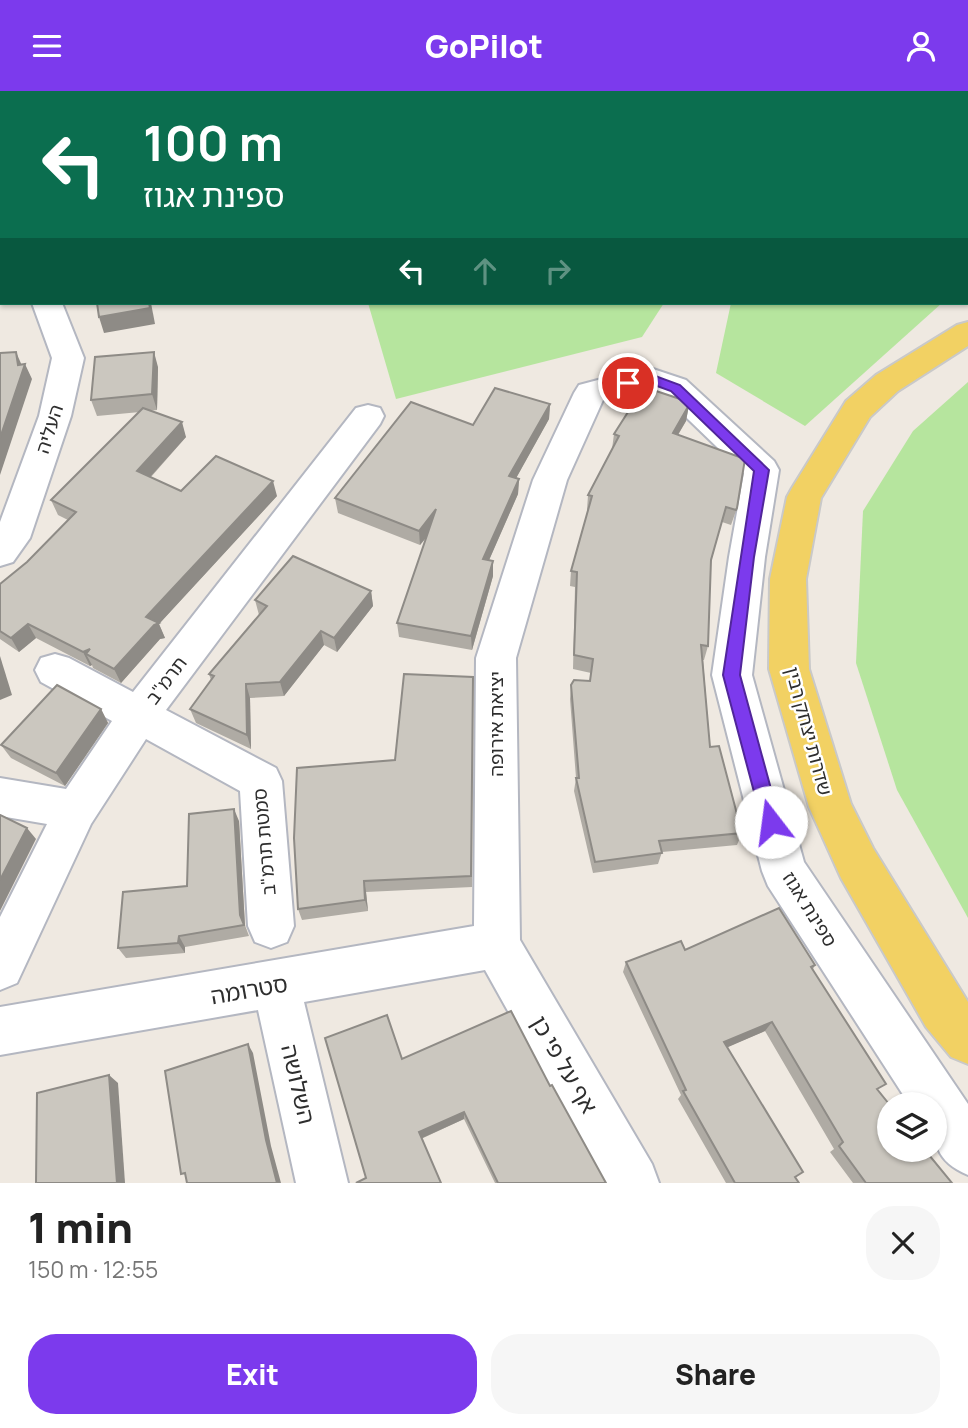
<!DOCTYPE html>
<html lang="en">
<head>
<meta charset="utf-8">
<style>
  body { margin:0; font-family:Manrope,"Noto Sans Hebrew",sans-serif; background:#f6f6f6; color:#222; height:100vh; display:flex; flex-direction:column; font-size:26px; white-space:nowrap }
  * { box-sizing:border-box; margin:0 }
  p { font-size:23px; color:#767676 }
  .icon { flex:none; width:38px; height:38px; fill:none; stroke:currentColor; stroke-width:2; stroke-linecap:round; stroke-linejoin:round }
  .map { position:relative; height:1092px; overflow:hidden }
  .drawer { display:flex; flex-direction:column; background:#fff; flex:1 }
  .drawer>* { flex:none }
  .guide { position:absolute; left:0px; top:0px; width:970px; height:214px; box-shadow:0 2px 5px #0004; background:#0b6e4f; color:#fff; overflow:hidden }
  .controls { position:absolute; left:877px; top:1001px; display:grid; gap:14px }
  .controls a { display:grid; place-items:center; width:70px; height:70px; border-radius:50%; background:#fff; box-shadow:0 2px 5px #0004; font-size:35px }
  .pin { position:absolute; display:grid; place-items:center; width:60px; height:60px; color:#fff; margin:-30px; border:4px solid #fff; border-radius:50%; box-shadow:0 2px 7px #0007 }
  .me { position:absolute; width:77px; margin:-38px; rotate:345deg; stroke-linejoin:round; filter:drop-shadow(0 0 5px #0008) }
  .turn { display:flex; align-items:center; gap:24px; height:147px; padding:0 28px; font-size:32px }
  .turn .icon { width:91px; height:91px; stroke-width:2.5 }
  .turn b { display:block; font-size:49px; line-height:60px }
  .lanes { display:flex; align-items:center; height:66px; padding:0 28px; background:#0003; justify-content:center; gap:35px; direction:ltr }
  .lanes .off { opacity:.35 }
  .round { display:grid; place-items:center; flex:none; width:74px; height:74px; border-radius:28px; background:#f6f6f6 }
  .overview { display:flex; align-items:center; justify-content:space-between; height:119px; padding:0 28px }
  h1 { font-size:42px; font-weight:800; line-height:52px }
  .action { display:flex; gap:14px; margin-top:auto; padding:14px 28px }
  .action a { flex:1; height:80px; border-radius:28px; background:#7c3aed; color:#fff; font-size:28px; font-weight:800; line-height:80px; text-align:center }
  .action a+a { background:#f6f6f6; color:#222 }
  header { display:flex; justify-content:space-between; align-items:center; height:91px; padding:0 28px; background:#7c3aed; color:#fff; font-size:32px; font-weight:800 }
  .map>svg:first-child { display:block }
</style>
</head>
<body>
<header><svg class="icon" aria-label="menu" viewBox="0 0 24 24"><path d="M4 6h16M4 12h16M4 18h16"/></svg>GoPilot<svg class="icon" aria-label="person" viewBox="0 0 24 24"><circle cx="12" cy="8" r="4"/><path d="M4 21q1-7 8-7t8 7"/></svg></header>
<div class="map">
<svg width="968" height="1092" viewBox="0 0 968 1092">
  <rect width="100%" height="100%" fill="#efe9e1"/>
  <g fill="#b6e59e">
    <polygon points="368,212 664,212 642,246 396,308"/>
    <polygon points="731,212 942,212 805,335 716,282"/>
    <polygon points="968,291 968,827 897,699 856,572 863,420 913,340"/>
  </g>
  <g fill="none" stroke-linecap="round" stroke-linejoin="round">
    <g stroke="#b4b7c1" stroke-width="4">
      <g id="minor">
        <polygon points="0,161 2,162 2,180 0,179"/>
        <polygon points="32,212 62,212 84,267 71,325 30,447 13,471 0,475 0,431 39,325 52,267"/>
        <path d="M647 276 686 289 774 370 779 379 765 466 752 584 804 771 968 1013V1084C932 1069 934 1048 934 1013H909L768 795 762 780 712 584 729 466 744 382 664 305 645 298 603 309 567 389 516 567 520 849 652 1073 659 1092H604L485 879 304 911 348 1092H296L258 919 0 964V916L474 835 476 567 533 389 574 302 579 294Z"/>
        <polygon points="368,314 380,317 384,325 380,333 166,619 276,677 282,690 294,835 287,851 271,857 255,851 248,835 240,700 146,648 91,733 17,892 0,899 0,826 47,733 0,725 0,687 66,698 112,630 41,591 35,579 41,567 55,563 69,567 133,601 356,317"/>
      </g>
    </g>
    <g stroke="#c9c9c9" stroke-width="4">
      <polygon id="major" points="968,231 968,255 898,300 870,326 821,407 806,488 809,578 851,713 873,757 968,911 968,973 951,966 926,936 841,787 809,716 769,578 770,488 787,406 792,397 846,310 876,284 957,234"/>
    </g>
    <use href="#minor" fill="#fff" fill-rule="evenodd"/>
    <use href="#major" fill="#f2d163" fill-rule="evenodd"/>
  </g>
  <g fill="#afaba4">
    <polygon points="158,276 157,319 149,320 186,346 151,386 181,400 277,405 159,533 165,547 160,548 121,592 93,577 92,574 90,575 36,547 19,561 0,548 0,493 27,471 68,429 58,424 51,409 140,321 97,325 91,309"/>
    <polygon points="550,313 549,328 516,387 519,388 518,403 489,469 493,485 472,559 399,546 397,532 426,447 420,454 338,422 335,407 473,334"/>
    <polygon points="689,314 686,330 678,344 737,417 731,434 722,431 711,470 708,555 704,569 703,569 710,656 742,742 737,754 662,761 658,773 593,782 574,700 576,687 570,608 571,594 590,590 591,582 573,578 575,496 570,495 571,480 588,419 587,419 588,404 612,358 614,343"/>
    <polygon points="371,500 373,515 337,561 324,554 284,605 250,607 251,658 196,632 190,618 211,589 209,583 259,524 255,509"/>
    <polygon points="473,586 472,796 366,801 368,820 302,829 298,818 395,669"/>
    <polygon points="101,618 108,632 65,695 11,667 1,654"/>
    <polygon points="239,730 245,835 249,845 185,856 185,862 126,867 118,857 187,795"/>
    <polygon points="685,859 815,874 813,878 878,999 952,1092 853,1092 830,1061 834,1058 765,940 727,956 796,1087 799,1092 726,1092 678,1008 681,1004 623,881 626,871"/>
    <polygon points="402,968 550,995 606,1092 495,1092 464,1028 421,1048 366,1087"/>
  </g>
  <g fill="#8e8b86">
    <polygon points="189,0 216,0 213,2 186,2"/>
    <polygon points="2,79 2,99 0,95 0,81"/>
    <polygon points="149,212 151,212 155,233 104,242 99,226"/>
    <polygon points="16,261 23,277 25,273 32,288 0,384 0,347 18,274"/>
    <polygon points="154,261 158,276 157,319 152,303"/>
    <polygon points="550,313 549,328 509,400 509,385"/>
    <polygon points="689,314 686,330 670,357 673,342"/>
    <polygon points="182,331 186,346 142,395 137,380"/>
    <polygon points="519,388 518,403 483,483 483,468"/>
    <polygon points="273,390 277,405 159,533 165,547 160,548 121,592 114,578 146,526"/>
    <polygon points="436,418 437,433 420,454 419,440"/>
    <polygon points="493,470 493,485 472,559 471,545"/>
    <polygon points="371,500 373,515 337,561 334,547"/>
    <polygon points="28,533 36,547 19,561 11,547"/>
    <polygon points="321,540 324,554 284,605 280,591"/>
    <polygon points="90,558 86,563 92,574 90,575 83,561"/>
    <polygon points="0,565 12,604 0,609"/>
    <polygon points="246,593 250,607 251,658 247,644"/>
    <polygon points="101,618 108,632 65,695 56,682"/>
    <polygon points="234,718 239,730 245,835 249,845 240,824"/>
    <polygon points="27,737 36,748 0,820 0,789"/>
    <polygon points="364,790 366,801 368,820 365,809"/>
    <polygon points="179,845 185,856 185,862 178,852"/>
    <polygon points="772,931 765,940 719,960 724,951"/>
    <polygon points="248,953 253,962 271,1055 281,1092 277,1092 266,1049"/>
    <polygon points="109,984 118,992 125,1092 117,1092"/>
    <polygon points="464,1021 464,1028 420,1048 419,1041"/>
  </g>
  <g fill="#cbc7bf" stroke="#8e8b86" stroke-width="2">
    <polygon points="0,0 189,0 186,2 2,2 2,79 0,81"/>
    <polygon points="97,212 149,212 150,217 99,226"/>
    <polygon points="16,261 18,274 25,273 0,347 0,262"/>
    <polygon points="154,261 152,303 91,309 95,266"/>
    <polygon points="644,296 683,309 689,314 673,342 745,368 737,417 736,419 726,416 711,469 708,555 701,554 710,656 719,655 742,742 659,750 662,762 595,771 576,687 579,687 571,594 574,589 590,590 593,568 574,564 577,481 571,480 592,405 588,404 619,345 614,343"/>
    <polygon points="495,297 550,313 509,385 519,388 483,468 493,470 471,545 397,532 436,418 419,440 335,407 411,311 473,334"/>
    <polygon points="143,317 182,331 137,380 181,400 216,365 273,390 146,526 159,532 154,534 114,578 86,563 90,558 83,561 28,533 11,547 0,540 0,493 27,471 76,421 51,409"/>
    <polygon points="293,465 371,500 334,547 321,540 280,591 246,593 247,644 190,618 214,585 209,583 267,515 255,509"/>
    <polygon points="404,583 473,586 471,785 364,790 365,809 298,818 294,747 297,677 395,669"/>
    <polygon points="57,594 101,618 56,682 1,654"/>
    <polygon points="234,718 240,824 244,834 179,845 178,852 118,857 123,801 187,795 189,723"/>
    <polygon points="0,724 27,737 0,789"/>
    <polygon points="779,817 815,874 811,876 886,993 877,998 889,1013 889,1059 925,1059 952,1092 866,1092 839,1055 843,1051 772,931 724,951 803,1081 795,1086 799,1092 735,1092 683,1000 686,999 626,871 681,850 685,859"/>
    <polygon points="511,920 550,995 552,994 606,1092 498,1092 464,1021 419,1041 441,1092 356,1092 366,1087 325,947 387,924 402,968"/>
    <polygon points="248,953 266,1049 277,1092 187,1092 185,1082 181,1083 165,980"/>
    <polygon points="109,984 117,1092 36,1092 37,1002"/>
  </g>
  <polygon fill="#7c3aed" stroke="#51269a" stroke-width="2" points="647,282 680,294 769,379 754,466 740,584 780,731 777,737 771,739 765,737 762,731 723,584 754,380 671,300 646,291 628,296 621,292 623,288"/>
  <g text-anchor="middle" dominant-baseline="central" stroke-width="5" stroke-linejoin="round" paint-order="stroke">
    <g font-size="19" fill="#2e2e2e" stroke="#fff">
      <text transform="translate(49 338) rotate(-72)">העליה</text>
      <text transform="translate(166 589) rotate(-53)">תרמ"ב</text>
      <text transform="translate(496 633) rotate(-90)">יציאת אירופה</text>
      <text transform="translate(809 640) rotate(75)">שדרות יצחק רבין</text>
      <text transform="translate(264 751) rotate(-95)">סמטת תרמ"ב</text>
      <text transform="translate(810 818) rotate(58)">ספינת אגוז</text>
    </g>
    <g font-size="23" fill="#2e2e2e" stroke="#fff">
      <text transform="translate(249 898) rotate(-10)">סטרומה</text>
      <text transform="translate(565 973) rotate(60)">אף על פי כן</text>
      <text transform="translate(299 993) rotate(77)">השלושה</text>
    </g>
  </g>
</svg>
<div class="controls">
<a><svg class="icon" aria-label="layers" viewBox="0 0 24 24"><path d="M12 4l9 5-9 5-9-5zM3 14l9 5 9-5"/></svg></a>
</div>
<div class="pin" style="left:628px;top:292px;background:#d93025"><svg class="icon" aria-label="arrive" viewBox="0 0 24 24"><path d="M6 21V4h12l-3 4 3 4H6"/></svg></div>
<svg class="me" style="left:771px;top:731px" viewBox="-20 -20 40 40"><circle r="19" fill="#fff"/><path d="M0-13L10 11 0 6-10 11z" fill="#7c3aed"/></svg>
<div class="guide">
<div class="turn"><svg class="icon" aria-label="left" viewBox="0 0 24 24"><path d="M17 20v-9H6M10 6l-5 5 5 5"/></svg><div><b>100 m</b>ספינת אגוז</div></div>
<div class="lanes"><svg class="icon" aria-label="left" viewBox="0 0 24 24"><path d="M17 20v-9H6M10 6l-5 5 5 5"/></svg><svg class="icon off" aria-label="ahead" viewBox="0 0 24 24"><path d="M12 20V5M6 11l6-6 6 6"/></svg><svg class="icon off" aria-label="right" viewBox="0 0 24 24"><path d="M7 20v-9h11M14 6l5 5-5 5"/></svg></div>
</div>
</div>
<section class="drawer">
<div class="overview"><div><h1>1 min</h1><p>150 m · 12:55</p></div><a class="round"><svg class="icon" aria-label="close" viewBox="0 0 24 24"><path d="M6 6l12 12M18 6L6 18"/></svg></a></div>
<div class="action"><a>Exit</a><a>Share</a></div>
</section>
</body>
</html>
